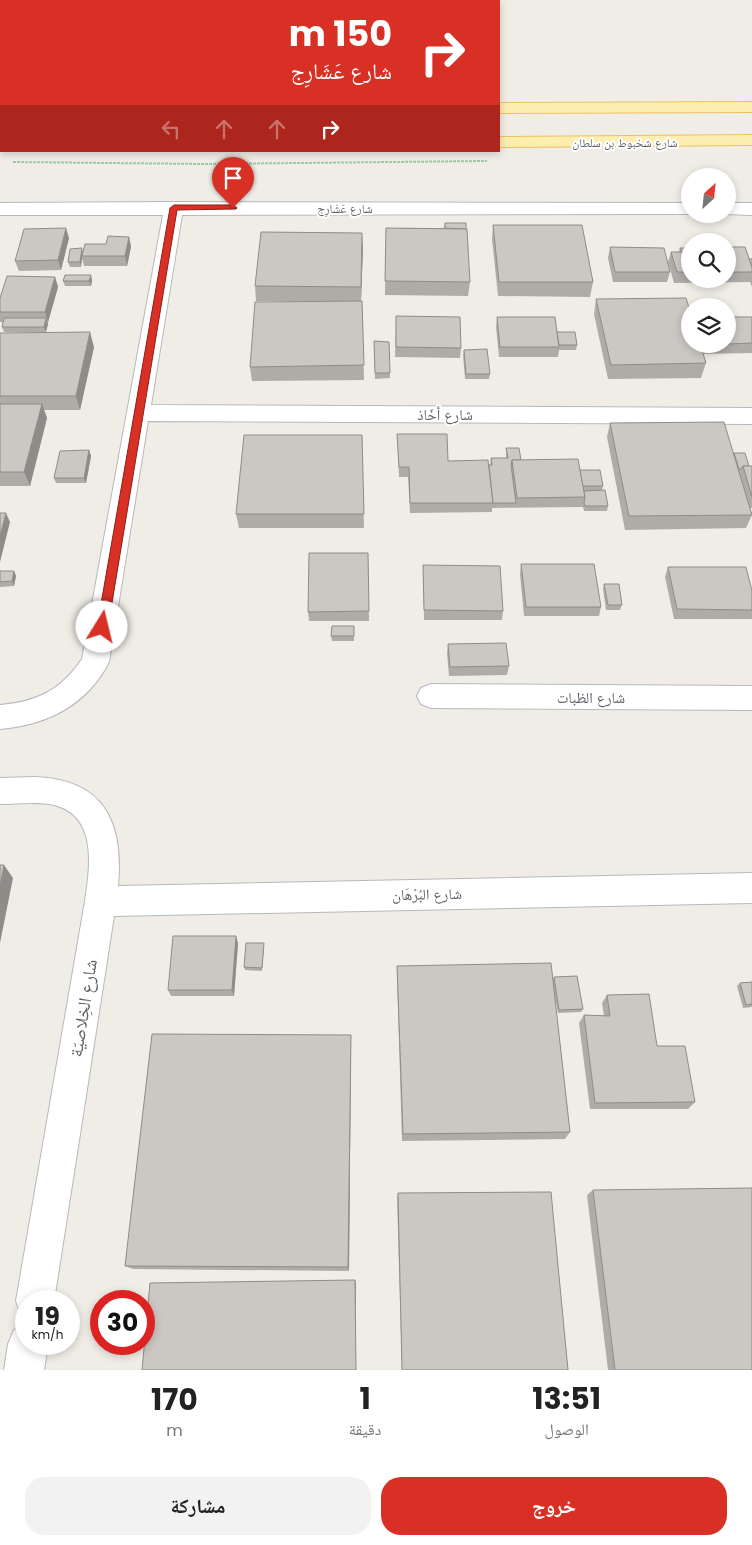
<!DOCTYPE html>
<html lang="ar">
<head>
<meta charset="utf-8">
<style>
  body { margin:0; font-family:Poppins,"Noto Naskh Arabic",sans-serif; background:#f2f2f2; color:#222; direction:rtl; height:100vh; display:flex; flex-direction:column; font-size:19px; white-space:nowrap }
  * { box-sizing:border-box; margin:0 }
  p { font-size:16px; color:#767676 }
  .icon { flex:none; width:28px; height:28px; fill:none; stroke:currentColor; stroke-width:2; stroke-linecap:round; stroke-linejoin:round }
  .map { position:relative; height:1370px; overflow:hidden; direction:ltr }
  .panel { display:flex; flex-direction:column; background:#fff; flex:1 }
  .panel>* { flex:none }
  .banner { position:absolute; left:0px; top:0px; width:500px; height:152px; box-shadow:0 2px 8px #0003; direction:rtl; background:#d93025; color:#fff; overflow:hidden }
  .needle { width:32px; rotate:27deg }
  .controls { position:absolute; left:681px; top:168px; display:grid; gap:10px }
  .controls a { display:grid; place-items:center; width:55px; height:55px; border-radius:50%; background:#fff; box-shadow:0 2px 8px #0003; font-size:25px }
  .speed { position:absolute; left:15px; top:1290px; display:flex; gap:10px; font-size:25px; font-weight:700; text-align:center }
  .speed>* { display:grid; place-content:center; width:65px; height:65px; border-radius:50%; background:#fff; box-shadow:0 2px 8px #0003; line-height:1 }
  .speed small { font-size:12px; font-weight:400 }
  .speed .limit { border:8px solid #d22; background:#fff; color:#111 }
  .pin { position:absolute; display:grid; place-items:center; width:42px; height:42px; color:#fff; margin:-51px -21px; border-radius:50% 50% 50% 0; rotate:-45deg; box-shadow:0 0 5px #0007 }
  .pin .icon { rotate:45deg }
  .me { position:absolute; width:55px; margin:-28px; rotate:9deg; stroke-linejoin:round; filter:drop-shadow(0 0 4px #0008) }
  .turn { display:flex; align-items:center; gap:18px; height:105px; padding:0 25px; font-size:22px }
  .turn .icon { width:65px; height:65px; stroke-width:2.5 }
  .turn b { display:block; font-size:35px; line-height:42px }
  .lanes { display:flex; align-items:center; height:48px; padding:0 25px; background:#0003; justify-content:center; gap:25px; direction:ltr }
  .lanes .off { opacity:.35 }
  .eta { display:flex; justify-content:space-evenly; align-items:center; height:85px; text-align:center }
  .eta b { font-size:30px; font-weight:700; line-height:35px }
  .button { display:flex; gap:10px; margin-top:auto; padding:10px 25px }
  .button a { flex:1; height:58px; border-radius:20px; background:#d93025; color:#fff; font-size:20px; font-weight:700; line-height:58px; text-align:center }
  .button a+a { background:#f2f2f2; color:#222 }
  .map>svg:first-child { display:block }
</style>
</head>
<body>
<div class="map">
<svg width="752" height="1370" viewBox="0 0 752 1370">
  <rect width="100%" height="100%" fill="#f0ede6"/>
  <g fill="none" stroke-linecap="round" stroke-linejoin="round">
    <g stroke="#b6b9bc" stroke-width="2">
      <polygon id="lane" points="0,102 1,103 1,111 0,110"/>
    </g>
    <g stroke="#b6b9bc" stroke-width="2">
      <g id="street">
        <path d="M174 202 690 203V214H694L182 215 151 405 752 408V424L148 421 109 662C87 705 47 725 0 729V705C37 702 61 690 82 659L163 215H0V203Z"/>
        <polygon points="728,203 752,203 752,215 724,214 728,214"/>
        <polygon points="431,684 752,686 752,710 431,708 421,704 417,696 421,688"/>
        <path d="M34 777C104 779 124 822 118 886L752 873V903L114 916 54 1301H26V1317L21 1315 16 1301 85 901C90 867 98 816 54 805 37 801 18 804 0 804V778Z"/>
        <polygon points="26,1325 26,1344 48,1344 44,1370 4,1370 8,1344 14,1330"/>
      </g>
    </g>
    <g stroke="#eec060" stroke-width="2">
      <g id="primary">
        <polygon points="752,102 752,112 499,113 499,103"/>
        <rect x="0" y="107" width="1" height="10"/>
        <polygon points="752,135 752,145 499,147 499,137"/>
        <rect x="0" y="140" width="1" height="10"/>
      </g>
    </g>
    <polyline stroke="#9dc7a6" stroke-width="2" stroke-dasharray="3 1" stroke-linecap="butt" points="13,162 204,164 487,161"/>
    <use href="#lane" fill="#fff" fill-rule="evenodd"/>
    <use href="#street" fill="#fff" fill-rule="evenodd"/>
    <use href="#primary" fill="#fdedae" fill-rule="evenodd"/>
  </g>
  <g fill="#afaca8">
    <polygon points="445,223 470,282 468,296 385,295 386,228 444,228"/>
    <polygon points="493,225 593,282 590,297 498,296 492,239"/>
    <polygon points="129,237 131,247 127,266 84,266 82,258 81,267 70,267 68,262 83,252"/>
    <polygon points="69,238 61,270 19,271 15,261"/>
    <polygon points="363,247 361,301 362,301 364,380 252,381 250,367 317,301 256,301 255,286"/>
    <polygon points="610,247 670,272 667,282 613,282 608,258"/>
    <polygon points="728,247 749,259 752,259 752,287 750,282 674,283 668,262 671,252 679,252 680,248 690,248 690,279 728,279"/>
    <polygon points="55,277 58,287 48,322 47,322 48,324 46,332 4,332 2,327 3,322 0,322 0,298"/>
    <polygon points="92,280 91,286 65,286 63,281"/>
    <polygon points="596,299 690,344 728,344 752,317 752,353 703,354 706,363 701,378 608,379 594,314"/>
    <polygon points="396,316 461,348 460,358 395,357"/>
    <polygon points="497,317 557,332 577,345 576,350 559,350 558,357 499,357 496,327"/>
    <polygon points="0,333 94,347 80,410 44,410 47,418 30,486 0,486"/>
    <polygon points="374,341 389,342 390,378 375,379"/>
    <polygon points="464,350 490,374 489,379 465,379 463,355"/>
    <polygon points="610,423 734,453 749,466 752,466 752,508 750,508 752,515 746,528 625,530 607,437"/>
    <polygon points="397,434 448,461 490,465 491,458 506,458 506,448 521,460 580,470 603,486 602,490 608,506 607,511 584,511 583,507 492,508 492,512 410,513 408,477 399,477"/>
    <polygon points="362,435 364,528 239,528 236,514"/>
    <polygon points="89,450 91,456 86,483 56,483 54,478"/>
    <polygon points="368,553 369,621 309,621 308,612"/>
    <polygon points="521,564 601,607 599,616 524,616 520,574"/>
    <polygon points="423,565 503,611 502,620 424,620"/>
    <polygon points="668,567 752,591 752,619 674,619 665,577"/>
    <polygon points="0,571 14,571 16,576 14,586 0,587"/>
    <polygon points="604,584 622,605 620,610 606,610 603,589"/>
    <polygon points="354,626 354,641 332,641 331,636"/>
    <polygon points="448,644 509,666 507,675 449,676 447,653"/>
    <polygon points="238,943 234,996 171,996 168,990"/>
    <polygon points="264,947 262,971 245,970 244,967"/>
    <polygon points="397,966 553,979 554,977 583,1009 581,1012 558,1013 554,993 570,1132 565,1139 402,1141 397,976"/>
    <polygon points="752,982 752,1007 743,1008 737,986 740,983"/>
    <polygon points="607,995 657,1046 695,1102 688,1109 590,1109 579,1023 584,1015 604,1016 602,1003"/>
    <polygon points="351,1035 351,1045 349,1271 133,1269 125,1266"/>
    <polygon points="593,1190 752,1370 608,1370 587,1195"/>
    <polygon points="398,1193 568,1370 402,1370 397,1198"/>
  </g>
  <g fill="#8e8c88">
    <polygon points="66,228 69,238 61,270 58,260"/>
    <polygon points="362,233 363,247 361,302 361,287"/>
    <polygon points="129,237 131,247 127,266 125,256"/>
    <polygon points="82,248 83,254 82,256 82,258 81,267 80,262"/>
    <polygon points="91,275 92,280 91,286 89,281"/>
    <polygon points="55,277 58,287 48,322 45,312"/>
    <polygon points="46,318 48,324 46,332 44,327"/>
    <polygon points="90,332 94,347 80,410 76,396"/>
    <polygon points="42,404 47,418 30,486 24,472"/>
    <polygon points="89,450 91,456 86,483 84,478"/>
    <polygon points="6,513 10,522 0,562 0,536"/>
    <polygon points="14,571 16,576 14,586 12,581"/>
    <polygon points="4,865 13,878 0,943 0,886"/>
    <polygon points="236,936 238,943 234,996 232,990"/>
    <polygon points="351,1035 351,1045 349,1271 348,1267"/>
    <polygon points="355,1280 356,1283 356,1370"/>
  </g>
  <g fill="#cbc8c3" stroke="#8e8c88">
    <polygon points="445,223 466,223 466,229 445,228"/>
    <polygon points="493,225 582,225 593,282 499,282"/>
    <polygon points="66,228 58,260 15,261 24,229"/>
    <polygon points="386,228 467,229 470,282 385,281"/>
    <polygon points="261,232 362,233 361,287 255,286"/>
    <polygon points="108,236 129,237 125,256 82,256 85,244 106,244"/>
    <polygon points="610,247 664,248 670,272 615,272"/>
    <polygon points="728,247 745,247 752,267 752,272 728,272"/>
    <polygon points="82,248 80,262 68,262 70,249"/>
    <polygon points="680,248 690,248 690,272 677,272 671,252 682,252"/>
    <polygon points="749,259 752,259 752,267"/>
    <polygon points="65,275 91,275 89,281 63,281"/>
    <polygon points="7,276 55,277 45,312 0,312 0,298"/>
    <polygon points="686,298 690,311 690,344 700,344 706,363 611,365 596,299"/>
    <polygon points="362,301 364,365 250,367 255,302"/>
    <polygon points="396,316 460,317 461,348 396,347"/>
    <polygon points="497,317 555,317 559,347 500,347"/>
    <polygon points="728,317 752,317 752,343 728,344"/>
    <polygon points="4,318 46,318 44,327 2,327"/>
    <polygon points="90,332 76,396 0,396 0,333"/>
    <polygon points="557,332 575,332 577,345 559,345"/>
    <polygon points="374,341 389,342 390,373 375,373"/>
    <polygon points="487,349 490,374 466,374 464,350"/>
    <polygon points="0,404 42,404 24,472 0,472"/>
    <polygon points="724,422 752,515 629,516 610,423"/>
    <polygon points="397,434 447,434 448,461 488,460 493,503 410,503 409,467 399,467"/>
    <polygon points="244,435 362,435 364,514 236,514"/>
    <polygon points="506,448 519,448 521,460 512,460 511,465 516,503 492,503 493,503 489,465 492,465 491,458 508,458"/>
    <polygon points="89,450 84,478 54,478 60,451"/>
    <polygon points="734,453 745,453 749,466 743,466 741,469 739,469"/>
    <polygon points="578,459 585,497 517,498 512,460"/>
    <polygon points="743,466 752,466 752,497"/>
    <polygon points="580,470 600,470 603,486 583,486"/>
    <polygon points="605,490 608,506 585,506 584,503 585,497 584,491"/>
    <polygon points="0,513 6,513 0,536"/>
    <polygon points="309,553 368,553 369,611 308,612"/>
    <polygon points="521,564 594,564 601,607 526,607"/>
    <polygon points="423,565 500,566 503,611 424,610"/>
    <polygon points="668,567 746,567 752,591 752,610 677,609"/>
    <polygon points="0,571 14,571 12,581 0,582"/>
    <polygon points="604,584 619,584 622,605 608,605"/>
    <polygon points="332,626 354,626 354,636 331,636"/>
    <polygon points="506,643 509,666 450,667 448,644"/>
    <polygon points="0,865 4,865 0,886"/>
    <polygon points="173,936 236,936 232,990 168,990"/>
    <polygon points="246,943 264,943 262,968 244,967"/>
    <polygon points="551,963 570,1132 403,1134 397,966"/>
    <polygon points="577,976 583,1009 559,1010 554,977"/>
    <polygon points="752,982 752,1004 746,1005 740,983"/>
    <polygon points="649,994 657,1046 685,1046 695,1102 595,1103 584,1015 610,1016 607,995"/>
    <polygon points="152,1034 351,1035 348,1267 125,1266"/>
    <polygon points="752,1188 752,1370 615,1370 593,1190"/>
    <polygon points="551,1192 568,1370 402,1370 398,1193"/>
    <polygon points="355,1280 356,1370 142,1370 150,1283"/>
  </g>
  <polygon fill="#d93025" stroke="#8d1f18" points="233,205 237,208 236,209 177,210 108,627 102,631 97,627 170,208 174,205"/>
  <g text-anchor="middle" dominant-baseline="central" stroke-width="4" stroke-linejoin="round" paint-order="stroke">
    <g font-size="12" fill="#5e6266" stroke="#fff">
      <text x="625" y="142">شارع شخبوط بن سلطان</text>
      <text x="345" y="208">شارع عَشَارِج</text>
    </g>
    <g font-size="15" fill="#5e6266" stroke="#fff">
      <text x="445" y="414">شارع أخّاذ</text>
      <text x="591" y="697">شارع الظبات</text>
      <text transform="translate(427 894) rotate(-1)">شارع البُرْهَان</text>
    </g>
    <g font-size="18" fill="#5e6266" stroke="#fff">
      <text transform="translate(83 1008) rotate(-81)">شارع الخِلاصيّة</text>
    </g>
  </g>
</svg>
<div class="controls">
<a><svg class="needle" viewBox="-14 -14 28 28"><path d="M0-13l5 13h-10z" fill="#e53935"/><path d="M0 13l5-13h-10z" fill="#767676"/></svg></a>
<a><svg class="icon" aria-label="search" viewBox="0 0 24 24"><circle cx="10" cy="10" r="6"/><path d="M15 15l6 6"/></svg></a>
<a><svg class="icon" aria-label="layers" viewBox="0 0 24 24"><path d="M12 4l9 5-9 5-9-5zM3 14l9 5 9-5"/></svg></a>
</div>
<div class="speed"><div>19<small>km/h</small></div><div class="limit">30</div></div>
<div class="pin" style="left:233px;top:208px;background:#d93025"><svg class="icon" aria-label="arrive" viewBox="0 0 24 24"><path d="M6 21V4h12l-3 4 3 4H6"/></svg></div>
<svg class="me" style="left:102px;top:627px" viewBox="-20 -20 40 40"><circle r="19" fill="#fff"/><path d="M0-13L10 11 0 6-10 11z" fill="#d93025"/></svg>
<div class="banner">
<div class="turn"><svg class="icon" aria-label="right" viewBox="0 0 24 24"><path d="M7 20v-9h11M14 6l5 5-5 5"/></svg><div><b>150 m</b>شارع عَشَارِج</div></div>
<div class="lanes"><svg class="icon off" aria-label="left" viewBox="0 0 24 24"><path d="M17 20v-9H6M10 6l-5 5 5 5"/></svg><svg class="icon off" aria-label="ahead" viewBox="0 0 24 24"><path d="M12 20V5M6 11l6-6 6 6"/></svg><svg class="icon off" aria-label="ahead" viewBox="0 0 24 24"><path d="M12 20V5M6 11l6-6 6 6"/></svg><svg class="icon" aria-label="right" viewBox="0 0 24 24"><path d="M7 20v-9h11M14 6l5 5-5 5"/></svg></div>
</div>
</div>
<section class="panel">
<div class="eta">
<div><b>13:51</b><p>الوصول</p></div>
<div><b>1</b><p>دقيقة</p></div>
<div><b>170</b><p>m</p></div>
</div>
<div class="button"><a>خروج</a><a>مشاركة</a></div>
</section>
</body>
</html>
